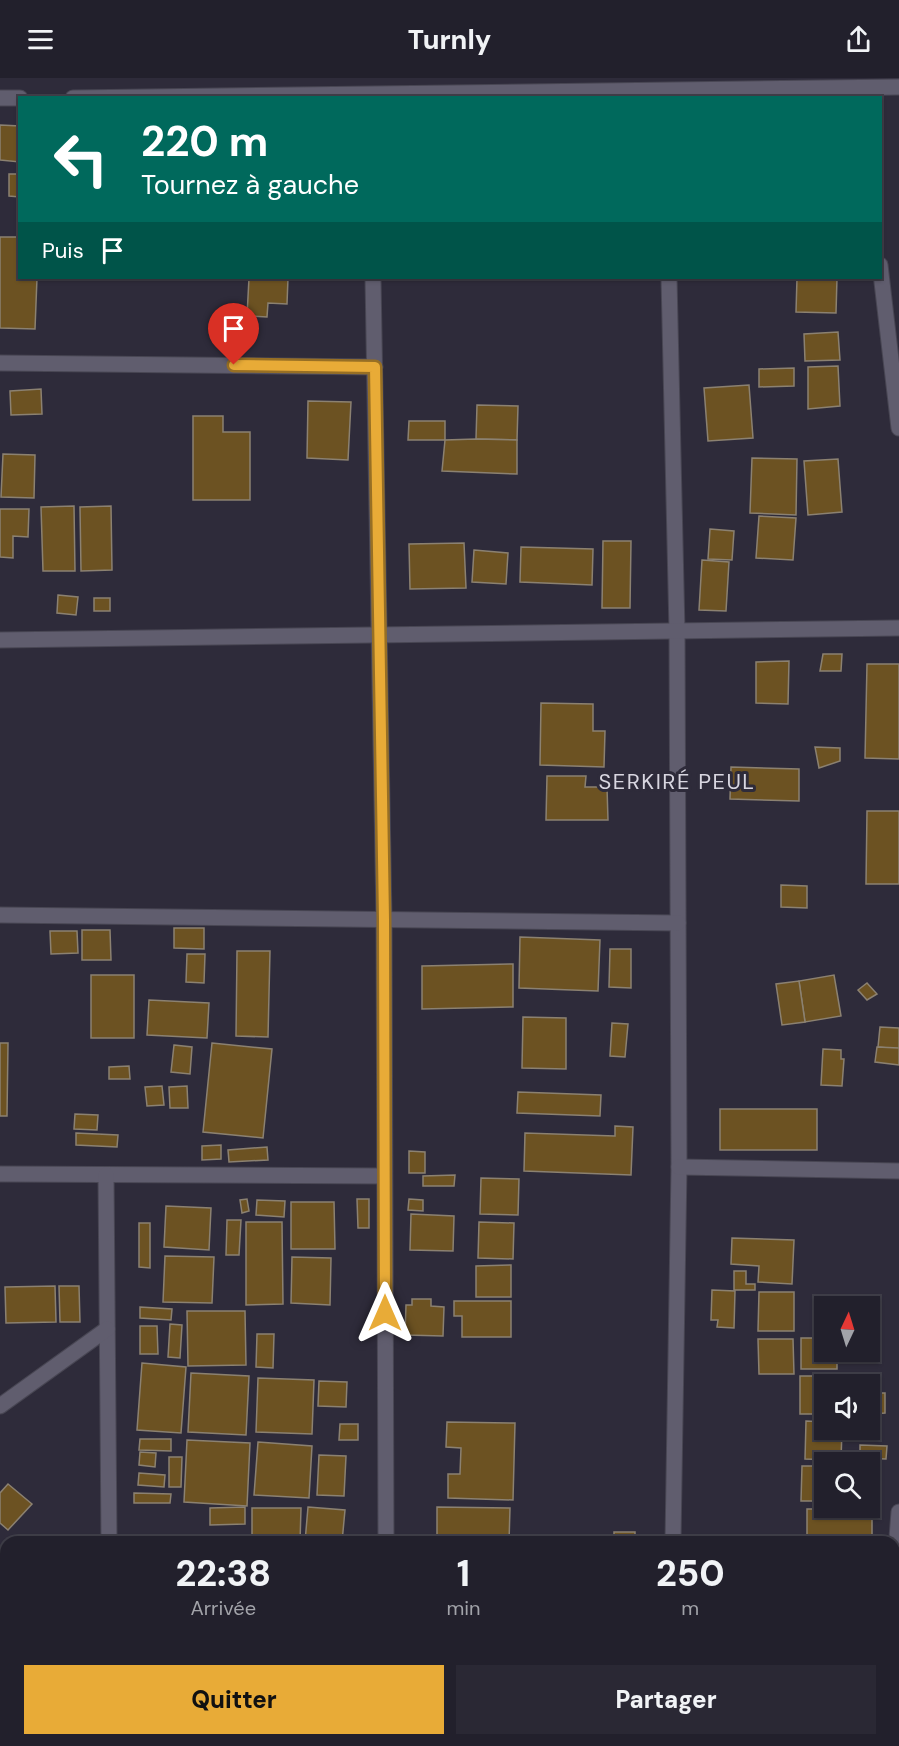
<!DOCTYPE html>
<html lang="fr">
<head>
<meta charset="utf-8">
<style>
  body { margin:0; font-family:"DM Sans",sans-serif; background:#2a2834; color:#f1f3f6; height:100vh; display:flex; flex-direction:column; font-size:22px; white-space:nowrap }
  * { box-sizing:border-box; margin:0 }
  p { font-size:20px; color:#a2a3a9 }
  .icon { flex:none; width:33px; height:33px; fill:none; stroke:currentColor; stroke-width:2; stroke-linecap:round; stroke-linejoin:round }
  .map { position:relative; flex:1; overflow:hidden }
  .drawer { position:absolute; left:0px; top:1458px; width:900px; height:210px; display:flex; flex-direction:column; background:#22202c; border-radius:18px 18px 0 0; box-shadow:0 2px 4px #0004,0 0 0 2px #3f3e48 }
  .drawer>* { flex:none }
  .hud { position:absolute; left:18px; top:18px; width:864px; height:183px; border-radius:0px; box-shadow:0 2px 4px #0004,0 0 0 2px #3f3e48; background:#00695c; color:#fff; overflow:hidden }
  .needle { width:39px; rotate:4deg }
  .tools { position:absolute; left:814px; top:1218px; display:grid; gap:12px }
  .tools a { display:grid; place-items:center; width:66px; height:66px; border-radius:0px; background:#22202c; box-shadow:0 2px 4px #0004,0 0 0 2px #3f3e48; font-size:30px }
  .pin { position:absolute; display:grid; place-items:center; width:51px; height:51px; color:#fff; margin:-62px -26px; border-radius:50% 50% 50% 0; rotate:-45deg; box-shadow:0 0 6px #0007 }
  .pin .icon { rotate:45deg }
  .me { position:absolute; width:66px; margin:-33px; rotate:0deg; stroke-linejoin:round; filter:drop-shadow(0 0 4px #0008) }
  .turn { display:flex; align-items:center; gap:21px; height:126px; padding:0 24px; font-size:27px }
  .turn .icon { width:78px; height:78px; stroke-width:2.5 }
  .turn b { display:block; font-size:42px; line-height:51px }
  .then { display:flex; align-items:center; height:57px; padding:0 24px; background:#0003; gap:12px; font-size:22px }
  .eta { display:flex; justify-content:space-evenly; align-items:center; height:102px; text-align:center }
  .eta b { font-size:36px; font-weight:800; line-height:42px }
  .primary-button { display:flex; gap:12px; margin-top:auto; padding:12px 24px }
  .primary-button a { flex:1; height:69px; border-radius:0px; background:#e8ab37; color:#111; font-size:24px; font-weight:800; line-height:69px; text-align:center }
  .primary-button a+a { background:#2a2834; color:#f1f3f6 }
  header { display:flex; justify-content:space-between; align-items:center; height:78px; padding:0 24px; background:#22202c; font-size:27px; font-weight:800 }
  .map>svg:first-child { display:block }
</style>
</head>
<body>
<header><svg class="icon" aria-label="menu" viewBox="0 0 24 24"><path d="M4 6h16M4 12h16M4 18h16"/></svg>Turnly<svg class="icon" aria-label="share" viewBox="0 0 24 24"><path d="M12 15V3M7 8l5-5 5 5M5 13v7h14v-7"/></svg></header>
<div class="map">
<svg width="899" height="1668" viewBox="0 0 899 1668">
  <rect width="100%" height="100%" fill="#2e2b3a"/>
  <g fill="#6c5222" stroke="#8b8171" stroke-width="1.5">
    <polygon points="0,47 20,48 20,84 0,82"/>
    <polygon points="9,96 20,96 20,119 9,118"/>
    <polygon points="0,159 20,159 20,200 37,200 35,251 0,250"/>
    <polygon points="249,200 288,200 287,226 268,225 267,239 247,238"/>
    <polygon points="797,200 837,200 836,235 796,234"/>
    <polygon points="838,254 840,282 805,283 804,256"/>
    <polygon points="838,288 840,328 808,331 808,289"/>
    <polygon points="794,290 794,308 759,309 759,291"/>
    <polygon points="749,307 753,360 708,363 704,310"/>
    <polygon points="41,311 42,336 11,337 10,313"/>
    <polygon points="308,323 351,324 348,382 307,380"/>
    <polygon points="477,327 518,328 517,362 476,361"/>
    <polygon points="193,338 223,338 223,354 250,354 250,422 193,422"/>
    <polygon points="409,343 445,343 445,362 408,362"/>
    <polygon points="476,361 517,362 517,396 442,393 445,362"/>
    <polygon points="3,376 35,377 34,420 1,419"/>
    <polygon points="752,380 797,381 796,437 750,435"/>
    <polygon points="838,381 842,434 808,437 804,383"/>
    <polygon points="74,428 75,493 43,493 41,429"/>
    <polygon points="111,428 112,492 81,493 80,429"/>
    <polygon points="0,431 29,431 28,459 13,458 13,480 0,479"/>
    <polygon points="759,438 796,440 793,482 756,480"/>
    <polygon points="710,451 734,453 732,482 708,481"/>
    <polygon points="603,463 631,463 630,530 602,530"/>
    <polygon points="464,465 466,510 410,511 409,466"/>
    <polygon points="521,469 593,471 592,507 520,504"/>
    <polygon points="474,472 508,475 506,506 472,504"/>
    <polygon points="702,482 729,484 726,533 699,532"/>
    <polygon points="58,517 78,519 76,537 57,535"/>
    <rect x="94" y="520" width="16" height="13"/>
    <polygon points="823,576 842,576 841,593 820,593"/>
    <polygon points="789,583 788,626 756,625 756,584"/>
    <polygon points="867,586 899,586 899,681 865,680"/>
    <polygon points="541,625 593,626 593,653 605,653 604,689 540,687"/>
    <polygon points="815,669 840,670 840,683 819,690"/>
    <polygon points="731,689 799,691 799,723 730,721"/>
    <polygon points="547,698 586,698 585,709 607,709 608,742 546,742"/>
    <polygon points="867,733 899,733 899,806 866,806"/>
    <polygon points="781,807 807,808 807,830 781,829"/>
    <polygon points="174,850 204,850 204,871 174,870"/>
    <polygon points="82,852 110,852 111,882 82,882"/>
    <polygon points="50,853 77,853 78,875 51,876"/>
    <polygon points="520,859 600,862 598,913 519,910"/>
    <polygon points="610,871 631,871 631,910 609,909"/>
    <polygon points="237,873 270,873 268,959 236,958"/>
    <polygon points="187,876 205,876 204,905 186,904"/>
    <polygon points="513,886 513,929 422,931 422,888"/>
    <rect x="91" y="897" width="43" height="63"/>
    <polygon points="834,897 841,938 805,944 799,903"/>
    <polygon points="799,903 805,944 782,947 776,906"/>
    <polygon points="867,905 877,916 867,922 858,912"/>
    <polygon points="149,922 209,925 207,960 147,957"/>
    <polygon points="523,939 566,940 566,991 522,990"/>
    <polygon points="612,945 628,946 625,979 610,978"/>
    <polygon points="880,949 899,950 899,971 878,969"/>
    <polygon points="0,965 8,965 7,1038 0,1038"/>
    <polygon points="212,965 272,971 263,1060 203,1054"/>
    <polygon points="174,967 192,969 190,996 171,994"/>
    <polygon points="877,969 899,970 899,987 875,984"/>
    <polygon points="823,971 841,972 841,981 844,981 842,1008 821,1007"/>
    <polygon points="129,988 130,1001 109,1001 109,989"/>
    <polygon points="162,1008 164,1027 147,1028 145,1009"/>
    <polygon points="187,1008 188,1030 170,1030 169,1009"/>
    <polygon points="518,1014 601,1017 600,1038 517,1035"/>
    <rect x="720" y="1031" width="97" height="41"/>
    <polygon points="75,1036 98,1037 97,1052 74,1051"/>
    <polygon points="615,1048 633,1049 631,1097 524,1093 525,1055 615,1058"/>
    <polygon points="76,1055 118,1057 117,1069 76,1067"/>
    <polygon points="221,1067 221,1081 202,1082 202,1068"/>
    <polygon points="267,1069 268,1082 229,1084 228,1072"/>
    <polygon points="409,1073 425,1074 425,1095 409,1095"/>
    <polygon points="455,1097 454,1108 423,1108 423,1098"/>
    <polygon points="481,1100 519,1101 518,1137 480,1136"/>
    <polygon points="247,1121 249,1133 242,1135 240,1122"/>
    <polygon points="357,1121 369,1121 369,1150 358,1150"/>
    <polygon points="409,1121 423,1122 423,1133 408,1132"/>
    <polygon points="257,1122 285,1123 284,1139 256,1137"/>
    <polygon points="291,1124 334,1124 335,1171 291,1171"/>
    <polygon points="166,1128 211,1130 209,1172 164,1169"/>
    <polygon points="411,1136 454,1138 453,1173 410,1172"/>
    <polygon points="227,1142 241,1142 239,1177 226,1177"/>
    <polygon points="246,1144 282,1144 283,1226 246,1227"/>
    <polygon points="479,1144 514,1145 513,1181 478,1180"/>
    <polygon points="139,1145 150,1145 150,1190 139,1189"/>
    <polygon points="732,1160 794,1162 792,1206 758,1204 759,1188 731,1186"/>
    <polygon points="165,1178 214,1179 212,1225 163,1224"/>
    <polygon points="292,1179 331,1180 330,1227 291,1225"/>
    <polygon points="511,1187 511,1219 476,1219 476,1188"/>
    <polygon points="734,1193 746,1193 746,1206 755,1206 755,1212 734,1212"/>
    <polygon points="55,1208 56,1244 6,1245 5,1209"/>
    <polygon points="59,1208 79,1208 80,1244 60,1244"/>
    <polygon points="712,1212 735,1213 734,1250 717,1249 718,1242 711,1242"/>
    <polygon points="759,1214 794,1214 794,1253 758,1253"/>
    <polygon points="412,1221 431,1221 431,1228 444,1229 443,1258 405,1257 406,1227 412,1227"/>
    <polygon points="454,1223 511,1223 511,1259 462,1259 462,1238 454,1238"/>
    <polygon points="140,1229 172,1231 171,1242 140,1240"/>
    <polygon points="187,1233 245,1233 246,1287 188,1288"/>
    <polygon points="170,1246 182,1247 180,1280 168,1279"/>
    <polygon points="140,1248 157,1248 158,1276 140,1276"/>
    <polygon points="257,1256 274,1256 273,1290 256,1289"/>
    <polygon points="801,1260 825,1260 825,1274 837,1274 837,1291 801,1291"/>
    <polygon points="758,1261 793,1261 794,1296 759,1296"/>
    <polygon points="142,1285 186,1289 181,1355 137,1352"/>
    <polygon points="191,1295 249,1298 246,1357 188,1354"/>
    <polygon points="800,1298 848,1298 848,1306 825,1306 825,1336 800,1336"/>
    <polygon points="258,1300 314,1302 312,1356 256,1354"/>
    <polygon points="319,1303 347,1304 346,1329 318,1328"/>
    <polygon points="870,1315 885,1315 885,1335 870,1336"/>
    <polygon points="806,1343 825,1344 825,1352 842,1352 841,1382 805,1381"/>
    <polygon points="447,1344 515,1345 513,1422 448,1420 448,1396 460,1396 461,1370 446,1369"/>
    <polygon points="340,1346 358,1346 358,1362 339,1362"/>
    <polygon points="140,1361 171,1361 171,1373 139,1372"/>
    <polygon points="187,1362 250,1365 247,1428 184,1424"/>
    <polygon points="258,1364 312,1368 309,1420 254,1417"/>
    <polygon points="860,1367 887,1368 886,1381 860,1380"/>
    <polygon points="140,1374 156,1375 155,1389 139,1387"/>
    <polygon points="319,1377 346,1378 344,1418 317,1417"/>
    <polygon points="169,1379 182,1379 181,1409 169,1409"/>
    <polygon points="802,1388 825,1388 825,1423 801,1423"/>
    <polygon points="139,1395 165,1397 164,1409 138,1407"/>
    <polygon points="8,1406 32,1426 8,1452 0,1445 0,1415"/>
    <polygon points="134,1415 171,1416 170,1425 134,1425"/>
    <polygon points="245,1429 245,1446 210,1447 210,1430"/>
    <polygon points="308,1429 345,1432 342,1464 305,1464"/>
    <polygon points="437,1429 510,1430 509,1464 437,1464"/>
    <polygon points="252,1430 301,1430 300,1464 252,1464"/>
    <rect x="807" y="1431" width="65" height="33"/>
    <rect x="614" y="1454" width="21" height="10"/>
  </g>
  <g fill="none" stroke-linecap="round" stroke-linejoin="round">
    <g stroke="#484653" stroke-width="17">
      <g id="minor">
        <polyline points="0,20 20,20"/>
        <polyline points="73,20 899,9"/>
        <polyline points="880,187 899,350"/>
        <polyline points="373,200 384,841 386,1464"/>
        <polyline points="669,200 677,553 679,1089 673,1464"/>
        <polyline points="0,285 375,289"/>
        <polyline points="0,562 899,550"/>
        <polyline points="0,837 678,845"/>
        <polyline points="679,1089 899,1093"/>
        <polyline points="0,1096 384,1098"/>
        <polyline points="106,1097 109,1464"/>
        <polyline points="0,1328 107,1251"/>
        <polyline points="894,1498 899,1434"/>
        <polyline points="894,1643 899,1643"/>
        <polyline points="111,1662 111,1668"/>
        <polyline points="670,1662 670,1668"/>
        <polyline points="344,1668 489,1662"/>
        <polyline points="881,1668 881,1662"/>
      </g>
    </g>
    <use href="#minor" stroke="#605d6e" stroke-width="15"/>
  </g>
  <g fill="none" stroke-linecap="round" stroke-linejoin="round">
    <g stroke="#976f24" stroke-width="15">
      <polyline id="route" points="234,287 375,289 384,841 385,1235"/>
    </g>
    <use href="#route" stroke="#e8ab37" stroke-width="10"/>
  </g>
  <g text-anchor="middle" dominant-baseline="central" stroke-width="6" stroke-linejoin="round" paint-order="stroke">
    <g font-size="22" letter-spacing="1.5" fill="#d8d6e0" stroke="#2e2b3a">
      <text x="677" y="703">SERKIRÉ PEUL</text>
    </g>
  </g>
</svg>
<div class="tools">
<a><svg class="needle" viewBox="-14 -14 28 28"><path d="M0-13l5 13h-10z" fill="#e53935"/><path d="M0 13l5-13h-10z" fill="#a2a3a9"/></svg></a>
<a><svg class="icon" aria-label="sound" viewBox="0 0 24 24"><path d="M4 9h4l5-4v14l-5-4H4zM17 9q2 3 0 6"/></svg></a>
<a><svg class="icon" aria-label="search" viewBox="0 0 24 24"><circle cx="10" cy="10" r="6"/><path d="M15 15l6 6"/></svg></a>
</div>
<div class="pin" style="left:234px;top:287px;background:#d93025"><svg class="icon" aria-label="arrive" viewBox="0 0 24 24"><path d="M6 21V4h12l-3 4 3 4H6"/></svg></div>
<svg class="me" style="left:385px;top:1235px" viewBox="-20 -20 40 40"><path d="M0-17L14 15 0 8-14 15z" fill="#e8ab37" stroke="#fff" stroke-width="4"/></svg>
<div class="hud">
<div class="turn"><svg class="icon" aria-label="left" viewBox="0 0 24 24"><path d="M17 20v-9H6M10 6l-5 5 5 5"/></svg><div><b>220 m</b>Tournez à gauche</div></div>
<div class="then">Puis<svg class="icon" aria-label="arrive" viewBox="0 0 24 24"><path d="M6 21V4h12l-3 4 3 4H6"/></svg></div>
</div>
<section class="drawer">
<div class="eta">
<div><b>22:38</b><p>Arrivée</p></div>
<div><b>1</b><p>min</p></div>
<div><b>250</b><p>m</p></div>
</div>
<div class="primary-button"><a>Quitter</a><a>Partager</a></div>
</section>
</div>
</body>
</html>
